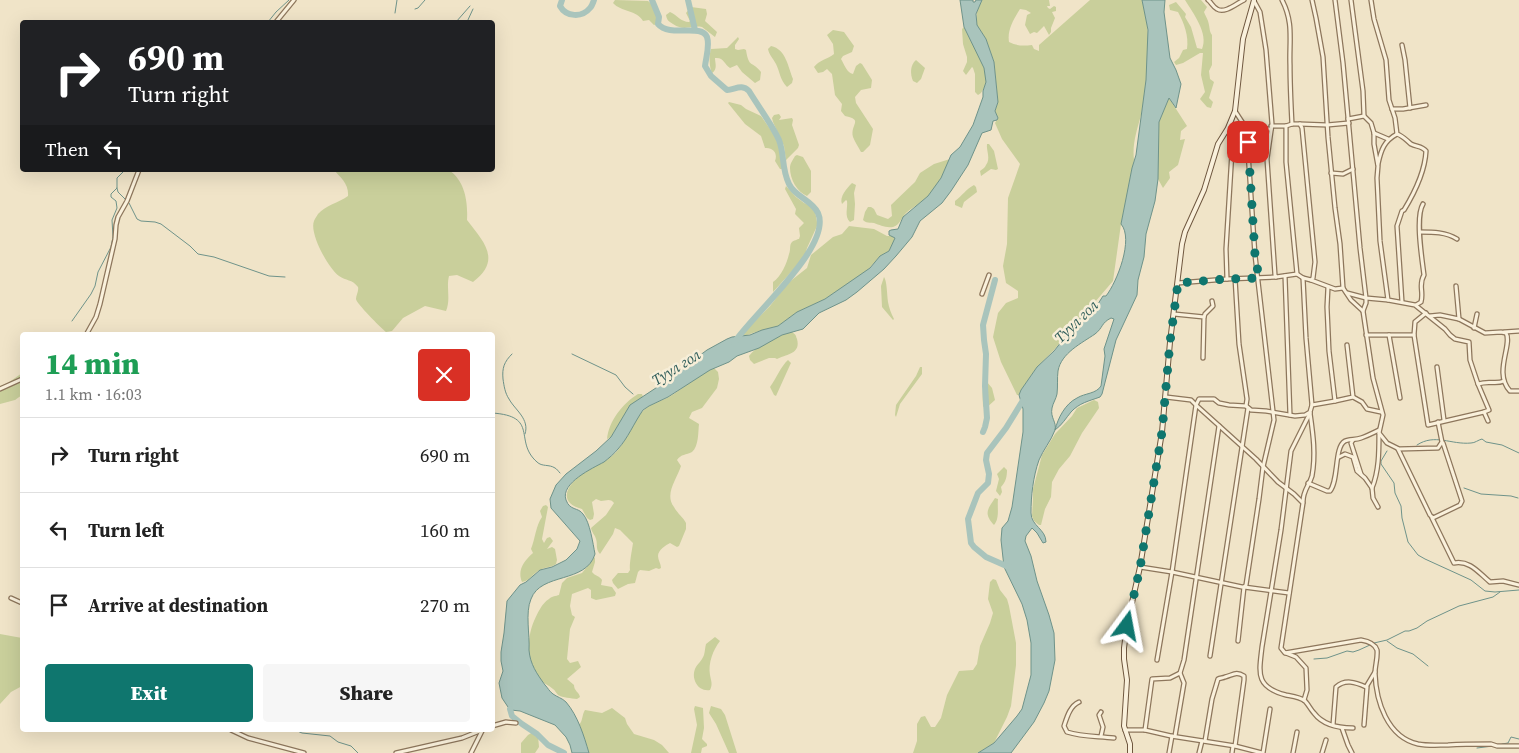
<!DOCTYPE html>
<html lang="en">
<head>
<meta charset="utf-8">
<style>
  body { margin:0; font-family:"Source Serif 4",serif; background:#f6f6f6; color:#222; height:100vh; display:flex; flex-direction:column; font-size:19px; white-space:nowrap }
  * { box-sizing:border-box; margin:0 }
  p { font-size:16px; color:#767676 }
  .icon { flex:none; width:28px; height:28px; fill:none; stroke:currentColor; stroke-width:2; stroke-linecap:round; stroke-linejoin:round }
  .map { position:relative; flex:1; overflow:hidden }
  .side { position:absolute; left:20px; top:332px; width:475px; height:400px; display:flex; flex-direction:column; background:#fff; border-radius:5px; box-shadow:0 5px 20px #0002 }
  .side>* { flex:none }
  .banner { position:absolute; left:20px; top:20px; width:475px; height:152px; border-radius:5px; box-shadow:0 5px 20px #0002; background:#202124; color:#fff; overflow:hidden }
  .pin { position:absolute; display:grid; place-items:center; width:42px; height:42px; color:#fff; margin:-21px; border-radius:10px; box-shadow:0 2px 8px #0006 }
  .me { position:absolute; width:55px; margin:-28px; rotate:13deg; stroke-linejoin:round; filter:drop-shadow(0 0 4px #0008) }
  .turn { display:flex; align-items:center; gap:18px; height:105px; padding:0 25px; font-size:22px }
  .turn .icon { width:65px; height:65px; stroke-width:2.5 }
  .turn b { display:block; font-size:35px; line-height:42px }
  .then { display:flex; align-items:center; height:48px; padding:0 25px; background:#0003; gap:10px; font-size:19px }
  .round { display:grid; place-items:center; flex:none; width:52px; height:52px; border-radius:5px; background:#f6f6f6 }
  .head { display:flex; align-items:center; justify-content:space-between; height:85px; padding:0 25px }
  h1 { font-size:30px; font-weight:800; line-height:38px; color:#1e9e55 }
  .action { display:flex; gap:10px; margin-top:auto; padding:10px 25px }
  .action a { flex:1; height:58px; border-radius:5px; background:#0f766e; color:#fff; font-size:20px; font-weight:800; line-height:58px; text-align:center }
  .action a+a { background:#f6f6f6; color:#222 }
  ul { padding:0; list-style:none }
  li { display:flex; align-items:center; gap:15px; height:75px; padding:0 25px; border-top:1px solid #e0e0e0 }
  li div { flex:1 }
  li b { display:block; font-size:19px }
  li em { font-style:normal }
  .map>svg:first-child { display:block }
</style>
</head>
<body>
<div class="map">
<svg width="1519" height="753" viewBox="0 0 1519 753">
  <rect width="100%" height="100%" fill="#f0e4c8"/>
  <g fill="#c9cf9b">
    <path d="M615 0 648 1C655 6 658 16 657 24L654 25 649 20 643 21C637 10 621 12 613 3Z"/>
    <path d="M982 0H1049L1050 6H1047L1048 8 1050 9 1054 6 1056 7V11L1052 12 1055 18 1051 28V32L1049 35 1044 26 1037 33 1034 32 1030 34 1025 25 1027 15 1031 13 1026 10 1020 9C1014 19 1007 30 1009 42 1017 46 1023 46 1032 45L1034 49 1039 51V45L1090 0H1142C1153 30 1147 83 1141 115 1137 130 1132 144 1134 160L1121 224 1113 281 1053 351 1037 367 1021 390 1019 395H1017L1001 362 993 337 998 313 1006 303 1018 298V291L1006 283 1003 266 1007 244 1008 198 1020 164 1002 139 995 123 998 118 995 111 998 102 994 62 986 39 977 25V12Z"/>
    <path d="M1185 0H1201L1207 7 1204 12C1205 15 1207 18 1208 21 1210 27 1209 31 1212 35V65L1209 71 1210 79 1214 82 1209 98 1213 102 1211 108 1207 107 1200 99 1205 92 1201 75 1203 53H1200L1183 63 1176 65 1174 62 1179 58 1183 50 1187 49C1189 36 1184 23 1178 12L1170 10 1169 5 1176 2 1186 14 1185 17 1191 27 1197 48 1202 49C1209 34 1193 13 1185 0Z"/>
    <path d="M691 7 706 9 707 14 705 21 717 32 715 37 702 27C690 25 685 32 673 24 669 21 667 21 666 15L670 12C677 15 681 22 689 22L690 21 686 13Z"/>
    <path d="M964 27C970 42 988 66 986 82 985 86 983 90 981 93L978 95 975 92V74L973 68 972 67 966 75 963 71 967 62V57L963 44 962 29Z"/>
    <path d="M833 30 844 32 854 46 852 52 843 56 841 59C844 64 847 73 853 74L856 66 860 63 862 64 872 80 871 88 861 90 855 97 856 103 873 129 870 145 863 152H861C859 148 855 142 853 137 850 124 864 120 845 116L841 111 842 104 835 95 832 74 827 69 823 72 818 73 814 67C819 60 828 59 834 54L833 44 827 35Z"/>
    <path d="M738 37 739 39 735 45V49L738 50 744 49 746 50C749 69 752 60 761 72L760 80 755 83 742 72 737 65 730 68C724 64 724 57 715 58 715 63 718 69 712 73 709 66 709 55 711 49L727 48Z"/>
    <path d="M771 46C786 49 788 67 793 79L792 83 787 87C780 80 780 72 776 64 773 58 769 55 768 49Z"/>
    <path d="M916 60 925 68 921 79 917 83 913 81C910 74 910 65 916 60Z"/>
    <polygon points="1169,98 1187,126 1181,131 1180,140 1185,139 1178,165 1169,172 1170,178 1163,188 1158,179 1157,171 1159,122"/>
    <path d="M729 102 741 105 746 109 761 116 775 136 780 148 782 169H780L775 161C778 153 773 147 765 148L761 136 745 124 728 103Z"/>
    <polygon points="779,114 781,117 779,120 792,118 793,120 792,125 799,145 798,148 786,160 784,146 773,122 772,118 774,115"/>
    <path d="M987 144H989L994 151 998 169 996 170 991 169 981 176 980 171C982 169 985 168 986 165 991 159 986 150 987 144Z"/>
    <path d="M797 155 803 157 811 171V192L807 196C797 192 790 179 790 168 790 163 793 160 795 156Z"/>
    <path d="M950 159C943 172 939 186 928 196 921 203 913 207 906 213 901 218 900 225 893 227 885 228 880 225 874 223 869 222 867 224 863 220L865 212 868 207H871L874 209 877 215 888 219 892 216 891 205 915 182 920 173 934 164Z"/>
    <path d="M334 170H449C465 181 468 202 467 220 484 242 502 260 473 282L457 275 449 276C446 288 451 299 446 311L425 306 403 318 392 331 386 332C381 328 356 303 356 299 356 295 359 291 358 287 352 279 346 281 339 276 328 268 309 233 314 221 315 218 317 216 318 214 326 205 338 203 348 196 349 184 341 178 334 170Z"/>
    <path d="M852 183 856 185 854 193 855 204 854 220 850 222C844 216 848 208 847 201L846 200 842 204C839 197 847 188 852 183Z"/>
    <path d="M974 185 976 187 977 192 964 202 962 208 955 205V201C962 196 966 189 974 185Z"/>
    <path d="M786 186 796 197 804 203 811 206 815 211 817 222V226L807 248 806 252 801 261 773 292V282C781 277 787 263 789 254 791 250 789 245 792 242 793 241 798 239 799 239L800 236 799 228 804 223 795 214 796 209 785 189Z"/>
    <polygon points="849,226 874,229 887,236 893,236 895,240 889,251 880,256 865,273 825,299 797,312 778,326 762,330 744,336 744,332 770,306 788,283 807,268 811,255 833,237 842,234"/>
    <path d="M884 277C887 281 887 295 888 302 889 308 891 313 894 319L893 320 882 307 881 286Z"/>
    <path d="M792 332C797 336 795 334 797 339 801 354 787 354 777 359L775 358H769L754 364 750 360 749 356C758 344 778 336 792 332Z"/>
    <path d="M788 360 791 363 790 365 776 396 774 395 770 387C776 379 781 366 788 360Z"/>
    <polygon points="920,367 922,367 922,374 900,404 896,417 895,415 896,405 916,376"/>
    <path d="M714 368 718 372 719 379 717 388 702 408 692 412 689 418 699 424C698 432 699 446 692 452 686 455 681 454 677 460L681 466C677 479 664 494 674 507 677 513 683 517 686 523V529L679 546 677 547 670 543C666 545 658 550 658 556 658 560 661 564 661 568L659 569 656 568 649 571 640 570 638 572 635 583 628 584 618 589 613 583 612 580 618 573H628L630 570C629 565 632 550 633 543L620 530 615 528 613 534 600 554C595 548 598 545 596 539 595 535 592 533 591 528L606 515 614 503C610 498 606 501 601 501L596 499 592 502 594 514 593 519 590 520 587 518 582 509C555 502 569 482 585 472 593 466 604 462 612 456 626 445 630 425 642 412 649 404 660 402 669 397 684 388 698 374 714 368Z"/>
    <polygon points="22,373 22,395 15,400 0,404 0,386 8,383"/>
    <path d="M986 382H987L992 388 995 400 985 409 983 406C983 399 981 386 986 382Z"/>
    <path d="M638 394H642L643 397 630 406 611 437 607 439C609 421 622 404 638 394Z"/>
    <polygon points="1094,400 1098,402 1099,408 1082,433 1070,456 1059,469 1052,482 1051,497 1045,509 1041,525 1039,525 1034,521 1032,516 1033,498 1033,489 1042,455 1055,434 1072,416 1077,408"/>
    <path d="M1004 467 1007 470C1007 476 1006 482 1001 487L1002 492 1000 496 996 491 999 479 997 474Z"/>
    <path d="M995 498 998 499C997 507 1000 518 994 525 983 513 988 509 995 498Z"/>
    <path d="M546 505 548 507 542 539 544 543 547 538 550 537 553 541 547 549 552 547 555 549 557 560 556 564C550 568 545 567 540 570 533 573 530 581 522 582 517 570 524 561 533 553L531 549C535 539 536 525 542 517L540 511 543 506Z"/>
    <path d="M595 557V562L592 572C595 576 600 576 602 580L601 585 612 587 616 593 615 596 596 600 591 598V590L588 588 572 594 570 606 572 615 575 617 570 629 567 659 570 663 578 661 581 667 567 679 574 685C574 691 579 692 580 697L577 699C571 698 563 698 558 695 556 693 555 690 553 689 549 685 544 684 540 680 527 663 526 640 534 621 537 614 542 603 549 599 552 596 556 596 559 595L562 583 567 578 582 573Z"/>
    <polygon points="993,579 996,580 1000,590 1007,599 1009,606 1016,643 1016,665 1011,706 1007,717 994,743 978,753 913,753 917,741 917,724 921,717 925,716 931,727 935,727 941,718 947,695 959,671 973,670 977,664 980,646 990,623 993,613 988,599 990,582"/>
    <polygon points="0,634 22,638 22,686 11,692 0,704"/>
    <path d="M715 637 720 641C713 650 708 663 710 675 711 681 713 684 710 690 698 692 691 679 695 669 697 664 702 661 704 655 705 651 705 648 706 644Z"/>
    <polygon points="695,706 703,708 704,728 702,739 707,744 707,746 702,748 701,753 691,753 697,725 694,709"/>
    <polygon points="711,706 721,709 725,715 737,753 729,753 716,724 709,713"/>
    <path d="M612 708 625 718 627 724 634 734 654 740 662 745 669 753H589L579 725C583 721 582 714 585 710L602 713Z"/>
    <polygon points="533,732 538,736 539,747 535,753 521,753 521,743 528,735"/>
  </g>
  <g fill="#a9c4bc" stroke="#6f938a">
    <path d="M960 0H973V2H975L976 0H982L976 14 977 25 986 39 994 62 998 102 995 111 998 118 997 120 993 121 991 130 982 133 968 165 951 191 942 203 920 221 912 237 896 256 884 269 857 292 846 300 819 313 803 329 782 335 759 348 737 356 729 362 710 370 668 397 649 406 643 410C634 423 628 438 618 449 614 454 609 458 604 462 593 468 560 483 566 500 570 511 578 507 583 514 590 522 593 544 595 554 586 584 541 572 531 599 525 613 530 635 529 650 530 664 537 674 545 685 548 688 549 691 553 694 557 697 562 698 566 702 578 716 584 736 589 753H572L570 745 566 737 555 725 520 711 511 710 508 707 502 698 499 683 503 671 501 661V652L504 633 507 601 520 585 526 582 540 570 552 567 566 560 577 549 580 541 551 508 550 499 556 485 566 474 596 451 611 437 630 405 665 382 676 373 707 350 727 339 732 337 750 335 762 330 778 326 797 312 825 299 870 268 880 256 889 251 895 238 889 235V231L891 230 898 229 903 217 928 196 941 178 951 155 960 147 973 125 983 97V91L986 82 984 68 964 27Z"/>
    <path d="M1142 0H1165L1164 12 1170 58 1176 70 1181 84 1176 108 1169 98 1159 122 1158 179 1155 201 1146 234 1144 257 1138 280 1137 295 1116 340 1102 394 1100 397C1089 401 1079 403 1071 412 1066 418 1062 425 1055 430 1058 418 1065 404 1077 398 1085 393 1096 394 1101 386L1105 356 1104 349 1114 319 1111 318C1101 323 1103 328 1095 334 1082 343 1061 353 1058 371 1057 378 1058 386 1057 394 1056 399 1053 403 1052 408 1050 418 1057 422 1055 430 1051 441 1043 450 1039 460 1033 477 1031 496 1031 513 1031 526 1046 529 1046 542L1043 543 1037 533 1032 528 1026 536 1025 541 1031 556 1037 581 1049 615 1054 633 1055 660 1049 691 1044 703 1034 722 1011 753H978L994 743 1017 716 1022 709 1031 675V643L1027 620 1022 604 1004 567 1001 540 1002 528 1008 521 1012 507 1023 432V409L1019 395 1021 390 1037 367 1054 351 1082 316 1096 307 1103 296H1106C1117 282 1134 239 1121 224L1132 168 1136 155 1146 80 1148 30Z"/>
  </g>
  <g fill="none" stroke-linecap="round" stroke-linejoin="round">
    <g stroke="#6f938a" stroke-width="1">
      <polyline points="415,9 418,8 425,0"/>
      <polyline points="395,13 397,0"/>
      <polyline points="268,22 276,12 289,0"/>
      <polyline points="456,22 470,6"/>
      <polyline points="467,22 473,9"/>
      <polyline points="117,188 118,192 129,203 137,219 141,221 155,222 161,224 190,246 198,254 214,257 269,276 285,277"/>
      <polyline points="72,321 91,294 95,286 98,272 111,247 113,237 112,220 117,208 116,201 111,197 111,194 117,188 117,178 125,170"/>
      <path d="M512 354C504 362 502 368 503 379 504 386 505 393 509 399 515 410 530 419 525 434"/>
      <polyline points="572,354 616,375 625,387 633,394"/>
      <path d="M492 413C540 416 513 441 537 462 542 467 549 464 555 468 557 469 558 471 560 473"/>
      <path d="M1417 445C1435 433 1451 445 1471 443 1475 443 1478 440 1482 439L1486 442 1502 445 1519 453"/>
      <polyline points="1387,451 1381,461 1381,464 1394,483 1395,493 1401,506 1402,518 1408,542 1418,555 1425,559 1471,580 1485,591 1495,592 1519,590"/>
      <polyline points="1464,488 1481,494 1511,496 1518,498"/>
      <polyline points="1387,641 1397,648 1413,654 1428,666"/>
      <polyline points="1374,643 1387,640 1405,631 1409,631 1417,628 1427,621 1459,606 1493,597 1500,592"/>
      <polyline points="1314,659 1327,658 1347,651 1353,652 1359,650 1370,645"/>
      <polyline points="295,730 302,733 330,736 338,742 351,746 358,753"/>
      <polyline points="1502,744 1508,743 1511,737 1519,739"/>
      <polyline points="1477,748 1493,746"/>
    </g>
    <g stroke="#a9c4bc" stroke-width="6">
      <path d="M562 0 560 6C566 17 582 18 590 8 592 6 593 3 594 0"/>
      <path d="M652 0 659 17 658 24C670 38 701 23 707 37 710 46 706 57 705 66L711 76 727 90C736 89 742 84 749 91 758 106 773 126 779 140 785 156 781 167 789 184 795 197 812 200 818 213 833 246 751 316 734 343"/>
      <polyline points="688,0 695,30"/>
      <polyline points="983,432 985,427 987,418 985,386 986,354 984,340 983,325 995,280"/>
      <polyline points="1011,568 986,557 974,547 971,543 968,519 978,493 988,483 989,474 986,460 987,453 1006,428 1025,397"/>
      <polyline points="510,709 512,716 522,724 537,734 548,745 564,753"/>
    </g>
    <g stroke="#8d765c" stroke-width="5.5">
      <g id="street">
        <path d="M1208 0C1211 2 1213 7 1217 9 1225 14 1237 3 1244 0"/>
        <path d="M1282 0C1294 23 1289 41 1290 65 1290 85 1291 105 1292 124H1300L1302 128 1315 262 1313 278 1311 280 1335 289 1343 288"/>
        <polyline points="1312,0 1316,18 1323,57 1328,137 1335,208 1340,244 1343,288 1351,300 1363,311 1373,378 1383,415 1379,433 1387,443 1399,449 1438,448 1442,442 1438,422"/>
        <polyline points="1335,0 1343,63 1360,248 1366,298 1388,300"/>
        <polyline points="1351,0 1363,91 1364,116 1371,123 1374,133 1374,144 1378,166 1377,178 1380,241 1388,300 1415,305 1445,329 1450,335 1455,339 1469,342 1470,360 1478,384"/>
        <path d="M1371 0 1374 19 1386 60 1389 100 1395 118 1397 134C1403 136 1406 140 1411 144 1417 147 1422 146 1426 151 1425 172 1415 192 1404 210L1402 211 1397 226 1402 302"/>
        <polyline points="1254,1 1260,12 1266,50 1272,124 1267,159 1275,275 1276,277 1297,274"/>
        <polyline points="276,22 294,0"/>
        <polyline points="1402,45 1405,60 1410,108"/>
        <polyline points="1392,109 1403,109 1426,105"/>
        <polyline points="1348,119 1364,116"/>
        <polyline points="1292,124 1286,126 1286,162 1297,274 1303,278 1311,280"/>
        <polyline points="1300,124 1327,125 1349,123"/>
        <polyline points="1271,126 1286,126"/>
        <polyline points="1247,129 1271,129"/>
        <polyline points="1374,133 1388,139"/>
        <path d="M1378 164C1381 150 1384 141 1397 134"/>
        <polyline points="1331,173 1343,174 1353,169"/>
        <path d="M1420 232C1433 232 1446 232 1457 239"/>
        <polyline points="1285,276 1290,415"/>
        <polyline points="1235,278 1239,344 1247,399 1246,406"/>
        <polyline points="1303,278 1306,338 1312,405"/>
        <polyline points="1227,279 1226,249 1233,135 1228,128"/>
        <polyline points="1178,283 1227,279 1276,277"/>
        <polyline points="1456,286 1459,319"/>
        <polyline points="1328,287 1327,307 1329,351 1335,401 1353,397 1347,345"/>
        <polyline points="1347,293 1366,298 1366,303 1363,311"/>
        <polyline points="982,294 989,275"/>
        <path d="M1416 305 1421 302C1424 291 1418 285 1424 275 1422 259 1415 217 1423 204"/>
        <polyline points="1174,314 1204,317 1203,358"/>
        <path d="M1430 316 1440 315 1459 319 1485 333 1501 332 1506 333C1513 344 1493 373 1510 391H1519"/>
        <polyline points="1204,317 1205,314 1213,306 1212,301"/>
        <polyline points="1474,328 1477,314"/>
        <polyline points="1504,332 1519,331"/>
        <polyline points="86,335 96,317 100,304 115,239 116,225 118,217 127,201 139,170"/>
        <polyline points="1366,335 1414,335 1428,425 1484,412"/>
        <polyline points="1389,335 1400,398"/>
        <polyline points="1414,335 1415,322 1426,313"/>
        <polyline points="1437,367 1444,420"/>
        <polyline points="0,389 22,379"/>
        <polyline points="1353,397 1362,402 1367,409 1381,412"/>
        <path d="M1335 401 1312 405 1310 412 1305 415 1295 416 1266 411 1251 410 1246 406 1229 405 1219 403 1214 399H1199L1196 405 1256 459 1278 482 1294 494 1303 503 1281 648 1285 653 1361 640C1367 641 1375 644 1377 650 1378 657 1375 666 1375 673 1376 701 1387 737 1418 744 1428 746 1438 745 1448 745 1463 744 1477 744 1491 744L1497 746H1519"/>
        <path d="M1310 413 1291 451 1281 530 1262 647C1259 673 1255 687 1286 695 1291 696 1300 697 1305 701 1308 704 1311 710 1314 713 1323 725 1339 728 1353 728"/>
        <path d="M1488 421 1484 412 1489 410 1478 384C1490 380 1495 385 1504 381"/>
        <polyline points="1353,440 1351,443 1361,474"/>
        <polyline points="1398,449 1430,515 1433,518 1460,505 1462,501 1443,443"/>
        <polyline points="1339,457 1345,454 1353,457 1357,471 1365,478 1372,488 1373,498 1378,507"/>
        <path d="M1308 483 1327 491H1330C1339 480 1334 447 1345 441 1349 439 1356 440 1361 438 1367 436 1373 433 1379 430"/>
        <path d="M1372 488C1379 471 1379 452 1379 433"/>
        <path d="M1303 502C1303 490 1309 486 1312 476 1316 454 1313 434 1310 413"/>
        <path d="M1432 518 1454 563C1470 560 1479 573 1490 582L1503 581 1519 585"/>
        <polyline points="1140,567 1172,572 1242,587 1244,587 1246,585 1259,499 1263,467 1274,420 1255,255 1248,152 1248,131 1235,111"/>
        <polyline points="11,598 22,603"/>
        <polyline points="1238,641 1244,587 1289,593"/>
        <polyline points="1286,653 1296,657 1306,668 1307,690 1304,700"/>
        <polyline points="1210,656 1248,408"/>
        <polyline points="1157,660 1172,572 1196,405 1191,400 1166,397"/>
        <path d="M1079 702C1070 706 1067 717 1064 726L1067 732C1082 737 1098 736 1114 738"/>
        <path d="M1333 725 1336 687C1345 679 1355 682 1366 687L1375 672"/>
        <polyline points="1364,725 1367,687"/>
        <polyline points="492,726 506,722 516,723"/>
        <polyline points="1342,728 1348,745 1352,753"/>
        <polyline points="231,730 248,738 304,753"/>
        <polyline points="1125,730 1145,730 1171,736 1235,746 1262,753"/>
        <polyline points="1145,730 1152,679 1170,678 1180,673"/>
        <polyline points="1101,736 1103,727 1099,715 1101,712"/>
        <polyline points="1175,736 1184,683 1180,673 1184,660 1219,426"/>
        <path d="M1205 741 1212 699 1218 679C1220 678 1223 678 1225 677 1233 675 1236 671 1244 676V680L1235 746"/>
        <polyline points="396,753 462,738 482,730"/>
        <polyline points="471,753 482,731"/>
        <polyline points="1169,753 1172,736"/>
        <polyline points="1199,753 1202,741"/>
        <polyline points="1232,753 1233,746"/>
        <polyline points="1263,753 1270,709"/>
        <polyline points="1293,753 1297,732"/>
        <polyline points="1322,753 1326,740"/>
      </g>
    </g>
    <g stroke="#6f573f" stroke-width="6">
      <polyline id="secondary" points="1130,753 1130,744 1124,726 1127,680 1124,659 1124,648 1127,625 1140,567 1162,432 1170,342 1182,244 1185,232 1204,190 1218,144 1228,128 1235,111 1243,39 1254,0"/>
    </g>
    <use href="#street" stroke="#faf1dc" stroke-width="3"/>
    <use href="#secondary" stroke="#faf1dc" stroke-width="4"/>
  </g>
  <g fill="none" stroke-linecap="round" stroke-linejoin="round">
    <polyline stroke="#0f766e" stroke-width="9" stroke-dasharray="0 16.2" points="1127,626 1140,568 1162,432 1170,342 1178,283 1227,279 1259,278 1255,255 1248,142"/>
  </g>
  <g text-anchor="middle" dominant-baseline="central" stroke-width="5" stroke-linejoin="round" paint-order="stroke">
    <g font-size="15" font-style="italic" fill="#2f5d5a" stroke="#f7eed8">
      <text transform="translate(1076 321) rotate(-44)">Туул гол</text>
      <text transform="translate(676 367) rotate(-32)">Туул гол</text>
    </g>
  </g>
</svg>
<div class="pin" style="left:1248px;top:142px;background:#d93025"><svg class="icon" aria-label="arrive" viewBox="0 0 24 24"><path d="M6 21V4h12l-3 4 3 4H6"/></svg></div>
<svg class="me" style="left:1127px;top:626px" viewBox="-20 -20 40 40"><path d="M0-17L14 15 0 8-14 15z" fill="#0f766e" stroke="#fff" stroke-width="4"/></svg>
<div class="banner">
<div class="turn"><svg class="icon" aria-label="right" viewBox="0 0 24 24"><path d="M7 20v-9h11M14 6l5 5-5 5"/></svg><div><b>690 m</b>Turn right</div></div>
<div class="then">Then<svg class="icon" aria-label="left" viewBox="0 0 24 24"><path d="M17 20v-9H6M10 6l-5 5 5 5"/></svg></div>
</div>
<section class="side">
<div class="head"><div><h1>14 min</h1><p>1.1 km · 16:03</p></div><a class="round" style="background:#d93025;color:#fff"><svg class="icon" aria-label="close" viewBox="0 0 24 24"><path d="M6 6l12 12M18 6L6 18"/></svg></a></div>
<ul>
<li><svg class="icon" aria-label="right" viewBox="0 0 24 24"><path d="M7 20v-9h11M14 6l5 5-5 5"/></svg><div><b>Turn right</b></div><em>690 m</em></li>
<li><svg class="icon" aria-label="left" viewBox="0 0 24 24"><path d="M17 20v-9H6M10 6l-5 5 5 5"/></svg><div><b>Turn left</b></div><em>160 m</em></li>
<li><svg class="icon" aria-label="arrive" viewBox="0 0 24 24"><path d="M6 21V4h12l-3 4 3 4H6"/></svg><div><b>Arrive at destination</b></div><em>270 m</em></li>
</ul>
<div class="action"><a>Exit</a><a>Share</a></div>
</section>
</div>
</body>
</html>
